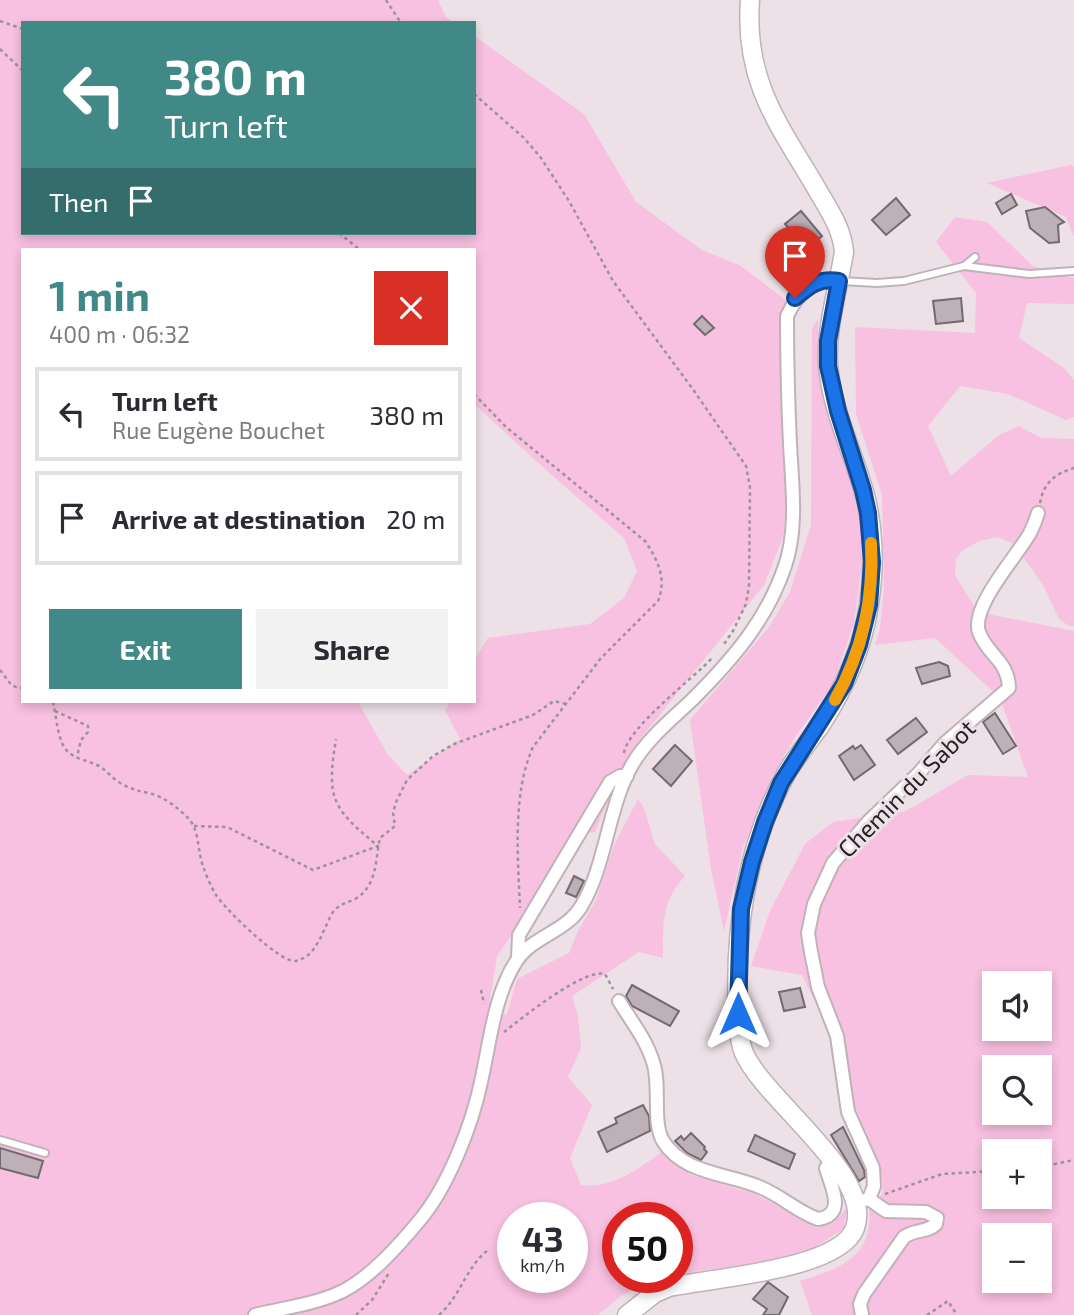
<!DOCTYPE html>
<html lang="en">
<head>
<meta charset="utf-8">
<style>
  body { margin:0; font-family:"Exo 2",sans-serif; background:#f2f2f3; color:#2b2b33; height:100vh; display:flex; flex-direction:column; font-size:26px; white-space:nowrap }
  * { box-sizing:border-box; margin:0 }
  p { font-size:23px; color:#7c7c81 }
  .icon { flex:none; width:38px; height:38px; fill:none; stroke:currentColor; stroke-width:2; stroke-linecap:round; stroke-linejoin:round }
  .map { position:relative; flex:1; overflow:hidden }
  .side { position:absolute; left:21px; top:248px; width:455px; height:455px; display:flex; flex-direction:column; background:#fff; border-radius:0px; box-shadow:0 4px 10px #0003 }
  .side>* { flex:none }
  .hud { position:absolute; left:21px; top:21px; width:455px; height:214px; border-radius:0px; box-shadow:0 4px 10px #0003; background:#418987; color:#fff; overflow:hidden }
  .fabs { position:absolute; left:982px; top:971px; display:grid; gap:14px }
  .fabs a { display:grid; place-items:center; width:70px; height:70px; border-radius:0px; background:#fff; box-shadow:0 4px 10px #0003; font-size:35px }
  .speed { position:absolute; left:497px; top:1202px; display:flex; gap:14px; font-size:35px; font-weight:700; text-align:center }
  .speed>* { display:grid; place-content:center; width:91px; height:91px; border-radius:50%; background:#fff; box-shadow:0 4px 10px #0003; line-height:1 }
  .speed small { font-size:18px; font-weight:400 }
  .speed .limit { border:10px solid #d22; background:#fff; color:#111 }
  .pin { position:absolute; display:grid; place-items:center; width:60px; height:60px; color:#fff; margin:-72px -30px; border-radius:50% 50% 50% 0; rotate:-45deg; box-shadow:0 0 7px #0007 }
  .pin .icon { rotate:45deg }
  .me { position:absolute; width:77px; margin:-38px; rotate:0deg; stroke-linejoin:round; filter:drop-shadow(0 0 5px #0008) }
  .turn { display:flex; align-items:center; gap:24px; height:147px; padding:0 28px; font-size:32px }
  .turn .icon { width:91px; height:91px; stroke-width:2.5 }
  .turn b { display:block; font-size:49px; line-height:60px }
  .then { display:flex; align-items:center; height:66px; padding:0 28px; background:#0003; gap:14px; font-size:26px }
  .round { display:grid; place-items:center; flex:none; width:74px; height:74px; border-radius:0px; background:#f2f2f3 }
  .summary { display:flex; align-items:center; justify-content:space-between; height:119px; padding:0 28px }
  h1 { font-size:42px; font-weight:700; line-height:52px; color:#418987 }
  .primary-button { display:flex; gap:14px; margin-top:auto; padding:14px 28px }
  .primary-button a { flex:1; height:80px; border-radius:0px; background:#418987; color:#fff; font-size:28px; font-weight:700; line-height:80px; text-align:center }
  .primary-button a+a { background:#f2f2f3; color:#2b2b33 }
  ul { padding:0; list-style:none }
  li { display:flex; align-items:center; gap:21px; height:94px; margin:0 14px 10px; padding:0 14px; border:4px solid #e1e1e2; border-radius:0px }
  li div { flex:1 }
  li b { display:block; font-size:26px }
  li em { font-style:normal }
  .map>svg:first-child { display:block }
</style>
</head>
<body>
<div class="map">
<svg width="1074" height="1315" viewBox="0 0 1074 1315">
  <rect width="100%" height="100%" fill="#ede0e7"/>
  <g fill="#f8c0e1" fill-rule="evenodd">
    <path d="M0 0H438L446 17 455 23H23V233H474V36L584 114 636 202 702 250 741 266 791 304 790 464 783 537 764 585 638 742 620 771 595 832 572 835 522 920 497 956 487 1018 507 1014 517 979 569 953 578 931 596 900 614 845 638 799 644 808 655 844 685 876C661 902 663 925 663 958L639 952 572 996 578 1017 581 1048 568 1077 592 1105 570 1158 581 1185C612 1189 639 1169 663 1151L691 1175 755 1194 818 1228 835 1222 848 1206 844 1228 813 1249 756 1263 677 1274V1218H618V1278H661L622 1295 598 1315H0ZM23 250H474V404L546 470 624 538 637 571 624 598 590 624 488 638 474 661V702H450L445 710 460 739 407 775 388 755 358 702H23ZM513 1218H572V1278H513Z"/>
    <polygon points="1071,165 1074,167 1074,237 1066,217 987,183"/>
    <path d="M955 217 987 222 1033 266 1074 278V304L1027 303 1019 338 1064 368 1074 380V417L1066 420 1008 394 960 386 928 426 951 476 999 435 1019 426 1041 438 1074 439V626H1069L1059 619 1043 585 1014 544 998 537 979 541 962 551 956 559 955 575 974 606 988 614 1074 631V1315H812L800 1281C838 1269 874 1258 869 1209L882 1194 883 1181 860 1129 847 1121 833 1039 802 975 751 966 770 911 805 844 833 822 906 811 968 775 1028 777 1000 698 935 638 875 645 880 628 884 588 882 495 856 414 855 327 975 333 976 293 936 242ZM994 984H1040V1029H994ZM994 1068H1040V1113H994ZM994 1152H1040V1197H994ZM994 1236H1040V1281H994Z"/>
    <polygon points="818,318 820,376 839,444 859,495 863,556 854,623 833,685 795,737 772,777 743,847 724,931 711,869 690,720 769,627 790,592 811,525 812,329"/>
  </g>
  <g fill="#bdb0b7" stroke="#74696f" stroke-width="2">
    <polygon points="1011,194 1017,205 1002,214 996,203"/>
    <polygon points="896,198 910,215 886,235 872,220"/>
    <polygon points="1045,207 1064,222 1058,225 1059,242 1049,243 1030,228 1026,211"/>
    <polygon points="801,211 822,236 806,249 785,224"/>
    <polygon points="961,298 963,321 936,324 933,301"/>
    <polygon points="702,316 714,328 705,335 694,324"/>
    <polygon points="939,662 948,666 950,676 922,684 916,668"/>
    <polygon points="995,713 1016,746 1003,754 983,722"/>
    <polygon points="916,718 927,732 898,754 887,740"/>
    <polygon points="675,745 692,761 671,786 653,769"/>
    <polygon points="861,745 875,765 854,780 839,756 853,746 855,749"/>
    <polygon points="574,876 584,881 576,897 566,893"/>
    <polygon points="632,985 679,1011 670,1026 632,1006 626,996"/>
    <polygon points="800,988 805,1007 784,1011 779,992"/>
    <polygon points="643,1105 649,1116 650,1131 607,1152 598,1132 617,1123 615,1118"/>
    <polygon points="843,1127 864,1170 865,1177 859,1181 831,1135"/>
    <polygon points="691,1133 705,1147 704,1149 707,1152 701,1160 687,1153 675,1141 681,1136 684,1140"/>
    <polygon points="755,1135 795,1154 789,1169 748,1151"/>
    <polygon points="0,1148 43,1161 38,1178 0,1168"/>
    <polygon points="768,1282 788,1297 779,1315 763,1315 767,1309 753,1299"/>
  </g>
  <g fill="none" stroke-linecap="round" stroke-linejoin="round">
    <g stroke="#bfb2b9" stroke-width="10">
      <g id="lane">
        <polyline points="964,266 1029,274 1074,271"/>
        <polyline points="841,281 877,283 904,281 964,266 975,257"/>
        <polyline points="0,1140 45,1153"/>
      </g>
    </g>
    <g stroke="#bfb2b9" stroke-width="16">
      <g id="street">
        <polyline points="518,958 519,935 610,782 620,776 627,776"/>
        <path d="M619 1001C631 1021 646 1039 653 1062 661 1084 652 1123 663 1141 684 1175 729 1173 762 1188 781 1196 798 1212 818 1219 848 1215 830 1184 826 1168L833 1161"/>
        <path d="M856 1202 869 1199 874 1186 873 1168 848 1112 837 1036 818 987 811 952 808 933 814 904 833 863 869 821 919 773 945 743 1009 688C1008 660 987 655 979 632 970 607 1018 555 1030 533 1033 527 1036 520 1038 513"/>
        <path d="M255 1315C283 1308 317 1304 343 1291 372 1276 399 1245 419 1221 448 1187 472 1125 481 1082 490 1042 494 995 517 960 534 935 567 932 582 905 608 861 608 799 637 757 652 735 673 718 692 700 732 660 767 620 785 566 798 528 792 484 790 444 788 402 787 359 787 316 798 293 812 278 839 280"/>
        <path d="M862 1315 860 1304 864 1294 904 1237C914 1229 927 1233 936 1224L937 1218 926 1212 886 1211 869 1199"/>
      </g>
    </g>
    <g stroke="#bfb2b9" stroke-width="21">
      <path id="secondary" d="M627 1315 655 1293 669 1287C711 1278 840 1270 855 1228 874 1175 765 1101 744 1053 739 1042 739 1028 738 1016 734 933 746 846 787 772 797 756 809 741 820 726 844 689 863 648 869 604 875 566 874 522 862 485 850 446 831 406 828 364 826 327 838 289 844 252 842 226 826 206 814 184 776 121 744 78 750 0"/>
    </g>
    <g stroke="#9c9298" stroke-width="2.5" stroke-dasharray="3.5 3.5" stroke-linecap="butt">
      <polyline points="386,0 401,23"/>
      <polyline points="0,21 23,29"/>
      <polyline points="0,49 23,71"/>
      <polyline points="474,94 524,138 541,158 569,201 613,281 692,388 746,466 750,487 749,586 746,604 733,631 724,644"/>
      <polyline points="339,233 360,250"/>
      <path d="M474 394 506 427 645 541C658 560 667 579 658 601L601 658 533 747C512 793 518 859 520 908"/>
      <path d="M1040 503C1044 482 1055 474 1074 468"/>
      <path d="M0 670C8 679 9 688 23 688"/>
      <path d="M53 702C56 715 57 731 62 743 68 758 84 759 97 765 106 769 112 779 122 784 132 790 141 791 152 794 164 797 178 808 187 817 200 829 197 850 203 866 206 875 211 887 216 895 225 909 281 964 296 961 318 956 323 928 333 912 339 904 347 903 355 899 378 886 375 859 380 838L395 826 393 813 396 802 407 780 433 756 454 744 533 715 554 701 566 704"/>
      <polyline points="55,711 88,726 88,732 81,740 77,757"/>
      <path d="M624 753C628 727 693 679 713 657"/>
      <path d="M194 826 227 827 313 870 378 846C332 808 326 799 336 739"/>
      <polyline points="481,990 484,1004"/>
      <path d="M504 1032C522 1018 584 968 605 974L613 989"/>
      <polyline points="1040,1167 1074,1160"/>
      <polyline points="885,1194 942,1174 994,1171"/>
      <polyline points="356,1315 372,1300 389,1273"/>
      <path d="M439 1315C460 1297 466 1267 488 1250"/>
      <polyline points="927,1315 948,1301 957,1315"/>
    </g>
    <use href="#lane" stroke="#fff" stroke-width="6"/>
    <use href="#street" stroke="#fff" stroke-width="12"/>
    <use href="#secondary" stroke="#fff" stroke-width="18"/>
  </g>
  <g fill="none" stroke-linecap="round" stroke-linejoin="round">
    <g stroke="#114b97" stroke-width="18">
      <path id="route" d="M738 1014 741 909 752 862 765 822 781 783 844 684 859 645 869 605 872 562 868 513 863 490 838 411 828 366V341L839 281C819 278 810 285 795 298"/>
    </g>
    <use href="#route" stroke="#1a73e8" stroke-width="12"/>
    <path stroke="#f59e0b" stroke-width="12" d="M835 700C862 652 874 599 871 543"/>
  </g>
  <g text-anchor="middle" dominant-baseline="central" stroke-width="6" stroke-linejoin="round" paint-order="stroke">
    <g font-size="24" fill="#282326" stroke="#ede0e7">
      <text transform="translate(906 788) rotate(-45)">Chemin du Sabot</text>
    </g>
  </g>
</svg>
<div class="fabs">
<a><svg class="icon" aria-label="sound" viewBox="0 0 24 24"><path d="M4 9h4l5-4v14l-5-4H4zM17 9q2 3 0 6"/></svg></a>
<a><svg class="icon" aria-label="search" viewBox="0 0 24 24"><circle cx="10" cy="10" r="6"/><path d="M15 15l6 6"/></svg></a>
<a>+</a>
<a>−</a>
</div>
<div class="speed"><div>43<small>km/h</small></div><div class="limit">50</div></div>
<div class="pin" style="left:795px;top:298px;background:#d93025"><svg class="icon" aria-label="arrive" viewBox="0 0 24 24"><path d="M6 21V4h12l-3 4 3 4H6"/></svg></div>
<svg class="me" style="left:738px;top:1014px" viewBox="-20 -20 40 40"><path d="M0-17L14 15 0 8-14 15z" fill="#1a73e8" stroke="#fff" stroke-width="4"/></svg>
<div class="hud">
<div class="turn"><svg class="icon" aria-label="left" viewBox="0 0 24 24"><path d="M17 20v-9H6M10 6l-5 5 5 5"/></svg><div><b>380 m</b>Turn left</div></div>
<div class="then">Then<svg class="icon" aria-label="arrive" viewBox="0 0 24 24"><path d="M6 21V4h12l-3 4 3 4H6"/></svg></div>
</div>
<section class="side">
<div class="summary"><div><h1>1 min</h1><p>400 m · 06:32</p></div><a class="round" style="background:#d93025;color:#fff"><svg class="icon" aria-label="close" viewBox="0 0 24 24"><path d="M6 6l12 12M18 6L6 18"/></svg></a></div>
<ul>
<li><svg class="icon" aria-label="left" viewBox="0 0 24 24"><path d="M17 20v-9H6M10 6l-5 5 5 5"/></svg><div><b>Turn left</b><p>Rue Eugène Bouchet</p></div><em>380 m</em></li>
<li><svg class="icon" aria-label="arrive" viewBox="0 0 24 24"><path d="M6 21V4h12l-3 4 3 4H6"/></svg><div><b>Arrive at destination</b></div><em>20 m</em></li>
</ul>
<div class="primary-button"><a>Exit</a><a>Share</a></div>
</section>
</div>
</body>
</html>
